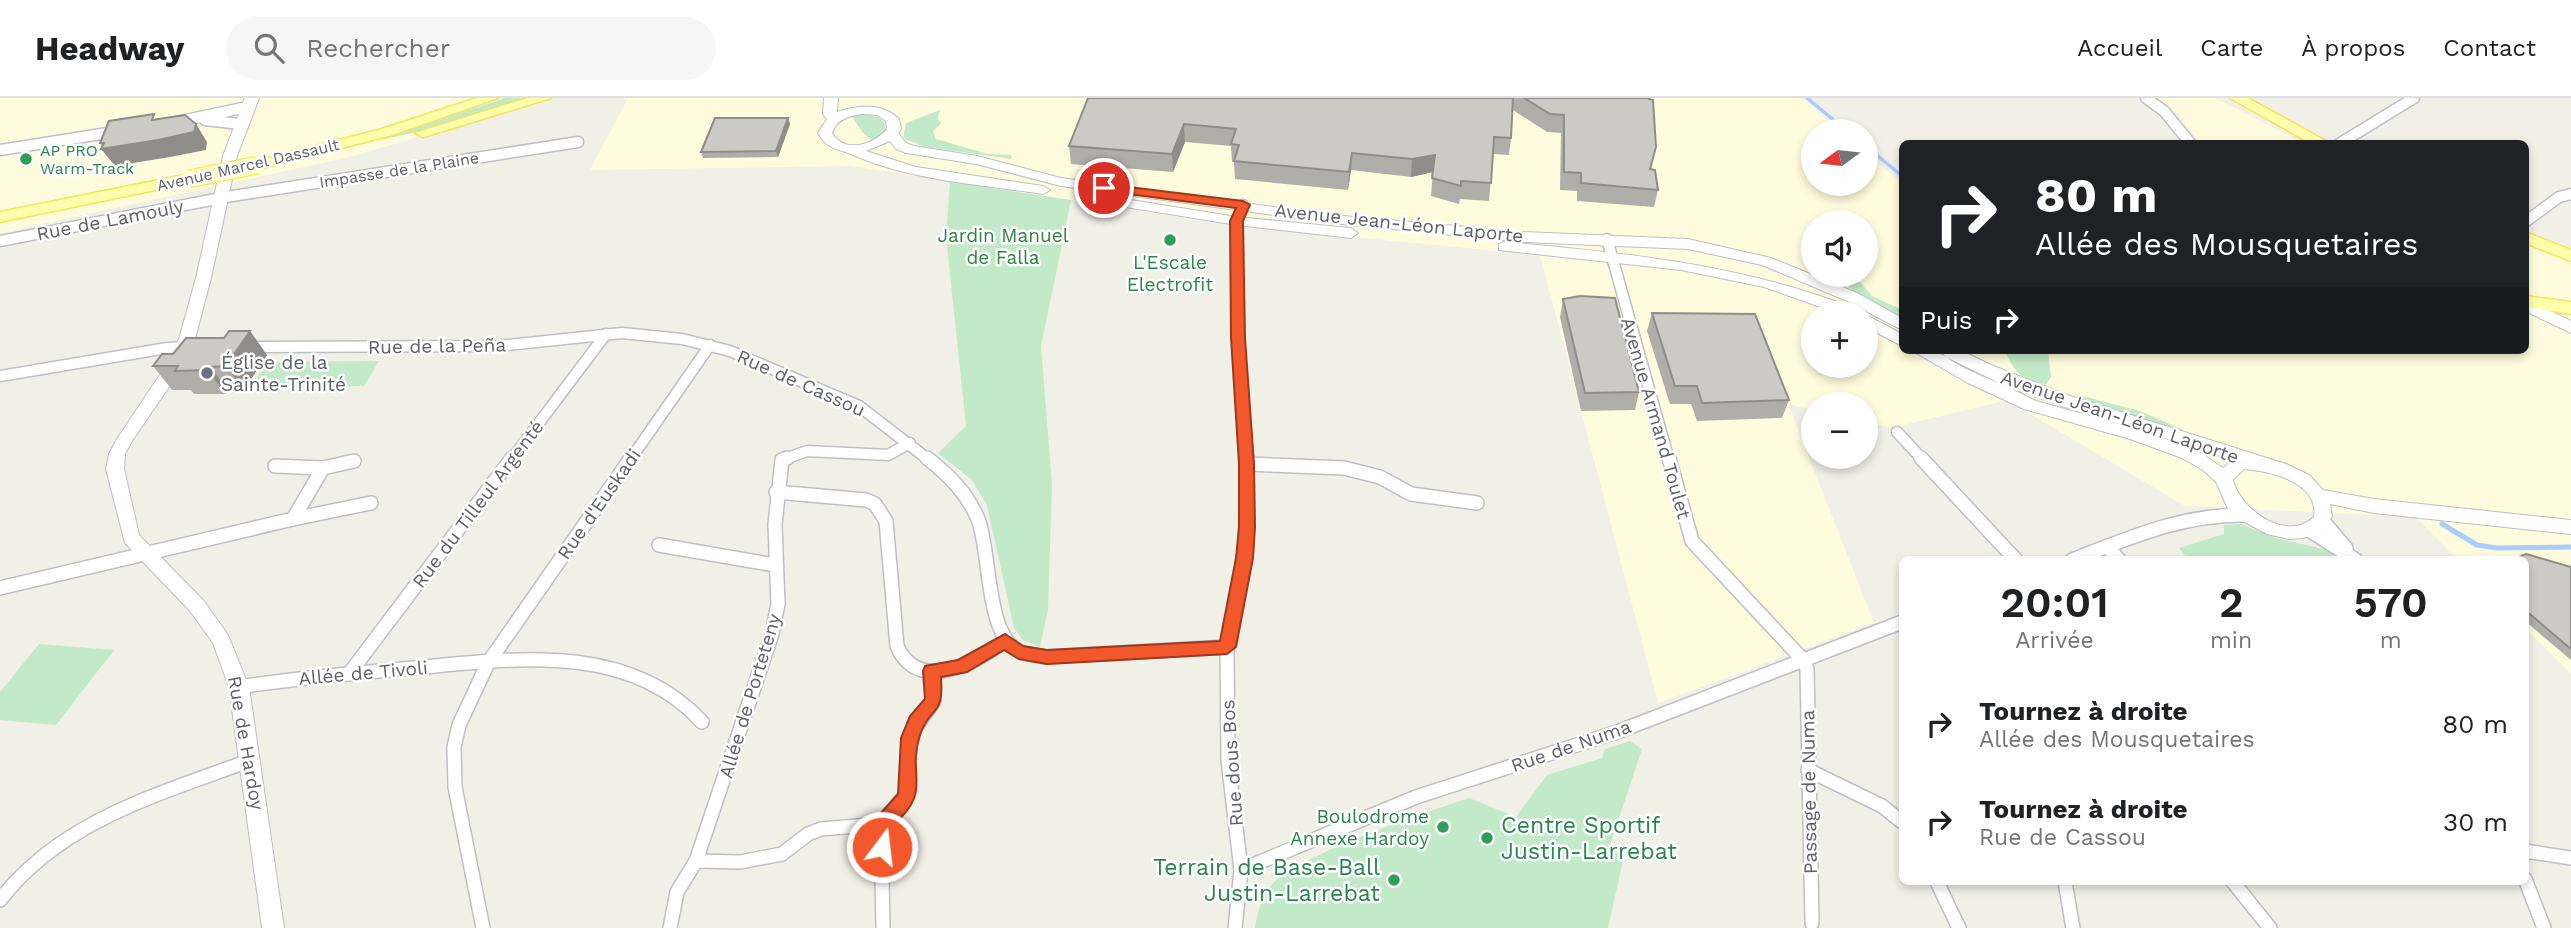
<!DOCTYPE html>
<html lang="fr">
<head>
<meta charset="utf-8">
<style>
  body { margin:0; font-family:"Work Sans",sans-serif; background:#f6f6f6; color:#202124; height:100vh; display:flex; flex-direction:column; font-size:26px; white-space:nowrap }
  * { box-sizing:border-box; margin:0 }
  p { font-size:23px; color:#757577 }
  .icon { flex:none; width:38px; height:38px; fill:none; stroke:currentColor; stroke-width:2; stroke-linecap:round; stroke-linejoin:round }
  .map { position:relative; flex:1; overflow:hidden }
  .sheet { position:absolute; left:1899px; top:458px; width:630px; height:329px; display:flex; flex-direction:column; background:#fff; border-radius:10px; box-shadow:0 4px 10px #0003 }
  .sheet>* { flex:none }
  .banner { position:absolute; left:1899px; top:42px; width:630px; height:214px; border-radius:10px; box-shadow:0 4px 10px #0003; background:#202124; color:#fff; overflow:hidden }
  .needle { width:46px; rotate:255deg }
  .tools { position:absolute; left:1801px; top:21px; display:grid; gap:14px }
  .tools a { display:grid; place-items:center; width:77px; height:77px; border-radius:50%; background:#fff; box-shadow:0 4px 10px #0003; font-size:35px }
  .pin { position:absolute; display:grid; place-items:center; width:60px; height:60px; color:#fff; margin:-30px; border:4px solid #fff; border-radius:50%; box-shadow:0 2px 7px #0007 }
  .me { position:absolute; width:77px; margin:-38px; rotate:15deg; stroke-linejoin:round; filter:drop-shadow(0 0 5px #0008) }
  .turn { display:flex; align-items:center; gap:24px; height:147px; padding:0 21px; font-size:32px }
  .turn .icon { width:91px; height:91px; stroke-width:2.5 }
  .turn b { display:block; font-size:49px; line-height:60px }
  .then { display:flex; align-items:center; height:66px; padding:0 21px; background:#0003; gap:14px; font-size:26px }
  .eta { display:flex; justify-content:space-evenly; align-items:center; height:119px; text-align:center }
  .eta b { font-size:42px; font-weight:600; line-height:49px }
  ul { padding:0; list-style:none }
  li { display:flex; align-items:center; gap:21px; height:98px; padding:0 21px }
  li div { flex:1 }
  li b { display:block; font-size:26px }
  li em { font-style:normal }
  header { display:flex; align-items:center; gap:42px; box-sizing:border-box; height:98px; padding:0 35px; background:#fff; border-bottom:2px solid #e0e0e0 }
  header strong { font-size:33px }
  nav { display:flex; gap:38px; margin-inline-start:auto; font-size:24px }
  .search { width:490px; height:63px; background:#f6f6f6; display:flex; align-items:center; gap:18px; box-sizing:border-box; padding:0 24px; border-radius:38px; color:#757577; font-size:26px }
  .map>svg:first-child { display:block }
</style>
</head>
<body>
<header>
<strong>Headway</strong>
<div class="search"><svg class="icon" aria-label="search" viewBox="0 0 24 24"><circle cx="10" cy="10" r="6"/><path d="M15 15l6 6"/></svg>Rechercher</div>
<nav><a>Accueil</a><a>Carte</a><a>À propos</a><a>Contact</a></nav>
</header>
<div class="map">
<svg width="2571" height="830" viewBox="0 0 2571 830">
  <rect width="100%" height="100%" fill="#f1f0e7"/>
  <g fill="#fffcdd" fill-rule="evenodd">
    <polygon points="0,0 550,0 350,59 0,135"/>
    <path d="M628 0H1802L1840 33H1813V86H1866V55L1902 85V252H2525V141L2571 154V576L2525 530V462H2458L2416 419 2185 408 2007 302 1891 330 1866 324V306H1813V312L1788 306 1874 525 1658 605 1540 157 1229 127 851 68 590 72ZM1813 124H1866V177H1813ZM1813 215H1866V268H1813Z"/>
    <polygon points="2153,0 2215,0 2303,45 2199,45 2176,14"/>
  </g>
  <g fill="#c2e9c8">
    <polygon points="505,0 533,0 432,31 379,42"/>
    <polygon points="940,12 938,20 941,26 933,33 936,41 988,56 1011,57 1012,61 925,49 903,40 906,25"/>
    <polygon points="864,16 879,19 885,25 885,32 873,43 862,34 852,18"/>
    <polygon points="950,84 1071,102 1041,248 1052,387 1048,511 1040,549 1023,542 1014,530 987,407 972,382 938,355 966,328 946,138"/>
    <polygon points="1835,177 1854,177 1872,198 1902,212 1902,221 1859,197"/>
    <path d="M2004 252H2048L2051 279 2046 286C2021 285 2015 273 2004 252Z"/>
    <polygon points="379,263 364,288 250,290 267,264"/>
    <polygon points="2075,296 2140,313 2186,333 2082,303"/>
    <polygon points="2241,426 2276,440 2327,452 2339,462 2189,462 2179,450 2224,436 2224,427"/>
    <polygon points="39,546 114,552 56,627 0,622 0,594"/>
    <path d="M1630 643 1642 651 1609 750 1624 758 1608 830H1255C1257 816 1261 801 1269 790 1292 758 1428 714 1469 700L1516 719 1547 677 1602 660 1605 651Z"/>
  </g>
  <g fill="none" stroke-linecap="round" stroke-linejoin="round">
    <g stroke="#a8cdff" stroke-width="3.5">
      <polyline points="1807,0 1847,33"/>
      <polyline points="1866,48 1902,78"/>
    </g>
    <polyline stroke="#a8cdff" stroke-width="5" points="2442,426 2477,447 2497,450 2571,449"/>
    <g stroke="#bebfc6" stroke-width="13">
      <g id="street-far1">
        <polyline points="2146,0 2164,13 2191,46"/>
        <polyline points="205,22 240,26"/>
        <polyline points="176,24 247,9"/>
        <polyline points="2339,46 2414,0"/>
        <polyline points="0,52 120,33"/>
        <polyline points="1243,107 1237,123 1238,240 1247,362"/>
        <polyline points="2525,124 2559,99 2571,96"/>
        <polyline points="1607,141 1669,362"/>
        <polyline points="0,143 226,99 578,44"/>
        <polyline points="247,249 499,248 622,235 682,241 730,253 859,308 929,362"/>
        <polyline points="0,278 167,250 190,249"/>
        <polyline points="1897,334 1923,362"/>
        <polyline points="511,362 606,236"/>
        <polyline points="630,362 710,247"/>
        <polyline points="782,362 807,353 888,357 910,345"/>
      </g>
    </g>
    <g stroke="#bebfc6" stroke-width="16">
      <g id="street">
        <path d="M927 360C949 377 967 395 978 421 991 453 985 541 1021 554 1029 557 1039 558 1047 559L1227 549"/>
        <polyline points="1669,360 1692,443 1804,563 1807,571 1812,825"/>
        <polyline points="1921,360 2016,462"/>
        <polyline points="1247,366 1344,370 1380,379 1411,396 1477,405"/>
        <polyline points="323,370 354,363"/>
        <path d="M776 394 866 402 875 406 886 423 897 548C918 597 976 564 1005 543"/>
        <polyline points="293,421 371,405"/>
        <polyline points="2322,422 2346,450"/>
        <polyline points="2309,432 2356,462"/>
        <polyline points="659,447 775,467"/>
        <polyline points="2108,449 2119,462"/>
        <path d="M2072 462C2129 440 2183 416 2245 417"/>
        <polyline points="0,490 293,421 323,370 275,368"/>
        <polyline points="349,576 512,360"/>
        <path d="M239 589C297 580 356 575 414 570 512 561 628 543 702 624"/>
        <polyline points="1808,672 1882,708 1902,724"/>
        <polyline points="881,726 906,696 911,636 934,603 931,573"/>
        <polyline points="881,726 883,830"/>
        <polyline points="2525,753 2571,760"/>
        <polyline points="696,763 740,764 782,756 808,736 821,731 881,726"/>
        <polyline points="1241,772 1416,699 1617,634 1902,524"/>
        <polyline points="2525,781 2544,830"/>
        <polyline points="1937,784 1959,830"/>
        <polyline points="2065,784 2073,830"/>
        <polyline points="2233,784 2270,830"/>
        <path d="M0 802C62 722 160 696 251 662"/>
        <polyline points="483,830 455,689 454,649 459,627 488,565 631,360"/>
        <polyline points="670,830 677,794 696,763 772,536 778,506 775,426 782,362 787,360"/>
        <polyline points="1235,830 1241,772 1228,662 1227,549 1245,460 1247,360"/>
      </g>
    </g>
    <g stroke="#bcbec5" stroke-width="2">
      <g id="secondary">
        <polygon points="245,0 259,0 237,58 211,180 195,241 173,283 132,343 125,356 124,371 139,437 204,503 228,537 249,589 284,830 262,830 229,589 213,545 190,513 125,445 106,371 109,356 117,341 161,275 179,241 196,180 223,58"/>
        <path d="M824 0H838L837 14C858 7 882 4 899 21L901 31 898 35 906 45 914 48 977 58 1061 80 1332 117 1524 134 1688 141 1771 160 1857 195 1902 220V232L1847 203 1762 167 1688 151 1524 144 1332 125 1061 88 976 66 906 55 896 51 890 43 866 53 916 69 1043 88 1050 92 1043 96C979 86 913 83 853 57 837 50 828 52 818 35L827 21 823 16ZM863 16 877 17 886 23 887 31C874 47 844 56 832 35 837 21 849 18 863 16Z"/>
        <polygon points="1112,99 1237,119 1351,130 1358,135 1351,140 1237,127 1107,106 1107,100"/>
        <path d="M1504 144C1625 155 1742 166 1856 211L1859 215H1837L1764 189 1681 172 1499 152V146Z"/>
        <polygon points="2525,201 2571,223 2571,235 2525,213"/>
        <polygon points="1866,217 1902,236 1902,248 1866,229"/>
        <path d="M1911 252H1932L2036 303 2137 331C2100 320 1959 279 1939 252H1960L1991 267 2067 297 2286 366 2309 377 2323 392 2374 401 2571 422V436L2374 415 2330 406 2332 418 2322 433 2303 440 2289 441 2267 436 2239 421 2228 411 2216 384 2203 372 2182 360 2130 341 2024 311 1968 285ZM2143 333C2173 342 2202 352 2232 362L2223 370 2194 351ZM2244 371C2270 373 2319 384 2314 419 2286 445 2240 411 2233 382Z"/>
      </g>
    </g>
    <g stroke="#f8e358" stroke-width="3">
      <g id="primary">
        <polygon points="477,0 498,0 392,37 257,72 249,67 252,64 382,31"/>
        <polygon points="528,0 551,0 427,38 422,39 415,35"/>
        <polygon points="2230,0 2248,0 2331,46 2312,46"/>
        <polygon points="189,76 197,81 194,84 0,124 0,114"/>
        <polygon points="2525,134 2571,152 2571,163 2525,145"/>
        <polygon points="2525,198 2571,204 2571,216 2525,209"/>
      </g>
    </g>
    <use href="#street-far1" stroke="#fff" stroke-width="10"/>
    <use href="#street" stroke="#fff" stroke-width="13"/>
    <use href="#secondary" fill="#fff" fill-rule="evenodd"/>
    <use href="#primary" fill="#fffead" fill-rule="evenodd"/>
    <g stroke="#f8e358" stroke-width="19" stroke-linecap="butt">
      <polyline id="primary-bridge" points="189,81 257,67"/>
    </g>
    <use href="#primary-bridge" stroke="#fffead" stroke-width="17"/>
  </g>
  <g fill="#afaea9">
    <polygon points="1088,0 1651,0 1650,71 1658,92 1654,109 1577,103 1577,93 1560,92 1561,35 1547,34 1513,12 1511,40 1509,57 1493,56 1489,103 1460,101 1459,106 1431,98 1433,74 1411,79 1351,72 1348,92 1235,81 1234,64 1232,64 1231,48 1185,44 1173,74 1071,66 1069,48"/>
    <polygon points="788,20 790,26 778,59 703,60 701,54"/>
    <polygon points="1563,201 1639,294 1635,312 1581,313 1560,219"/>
    <polygon points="1652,215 1789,302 1782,320 1697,323 1691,306 1670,306 1647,233"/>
    <polygon points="250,233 267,257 244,292 229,292 226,296 194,296 191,292 172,292 153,268 173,256 224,240"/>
    <polygon points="2525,462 2571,469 2571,562 2525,523"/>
  </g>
  <g fill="#8f8d89">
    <polygon points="788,20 790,26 778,59 776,53"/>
    <polygon points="196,26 207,44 206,52 170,59 115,68 101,51 104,50 100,45"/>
    <polygon points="1184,26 1185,44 1173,74 1172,56"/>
    <polygon points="1352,55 1351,72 1348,92 1349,74"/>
    <polygon points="1435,57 1433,74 1411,79 1412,61"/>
    <polygon points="250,233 267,257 244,292 226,268"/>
    <polygon points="210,269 229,292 226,296 207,272"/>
  </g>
  <g fill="#cccac4" stroke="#8f8d89" stroke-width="2">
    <polygon points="1088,0 1513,0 1511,40 1494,39 1491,85 1461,83 1461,88 1432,80 1435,57 1412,61 1352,55 1349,74 1234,63 1239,47 1231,46 1236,31 1184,26 1172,56 1069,48"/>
    <polygon points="1524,0 1649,0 1649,1 1653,2 1656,49 1650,71 1655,72 1658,92 1581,85 1581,75 1564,74 1564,17 1550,16"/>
    <polygon points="154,16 152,22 185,17 196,26 194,34 158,42 101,51 104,45 100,45 109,23"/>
    <polygon points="715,20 788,20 776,53 701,54"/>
    <polygon points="1580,198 1615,200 1639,294 1585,295 1563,201"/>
    <polygon points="1652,215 1755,216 1789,302 1702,305 1697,288 1675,288"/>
    <polygon points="229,233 250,233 226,268 210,269 207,272 175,273 178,268 153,268 162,256 173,256 186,240 224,240"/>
    <polygon points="2526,456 2571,469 2571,551 2525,512 2525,462 2511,462"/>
  </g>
  <path fill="#f2582c" stroke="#9d391d" stroke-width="2" d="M1104 86 1243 103 1250 107 1243 123 1245 240 1254 366 1255 429 1253 460 1236 549 1227 556 1047 566 1019 561 1004 552 967 574 941 579C944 621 930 607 920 637 906 680 935 692 890 730L889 755 882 757 875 755 871 726 898 696 901 640 910 618 925 601 923 573 925 568 958 562 1005 536 1023 548 1047 552 1220 543 1236 460 1239 429V366L1231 240 1230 123 1236 110 1099 92V87Z"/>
  <g fill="#2e9e5b" stroke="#fff" stroke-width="2.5">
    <circle cx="26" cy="61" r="7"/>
    <circle cx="1170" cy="142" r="7"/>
    <circle cx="1443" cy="729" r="7"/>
    <circle cx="1487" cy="740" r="7"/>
    <circle cx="1394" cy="782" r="7"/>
  </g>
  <circle fill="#6b7280" stroke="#fff" stroke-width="2.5" cx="207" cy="275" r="7"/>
  <g text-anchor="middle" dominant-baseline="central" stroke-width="5" stroke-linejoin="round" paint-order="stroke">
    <g font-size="16" fill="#27864d" stroke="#fff" text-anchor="start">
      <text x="40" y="52">AP PRO<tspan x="40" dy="18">Warm-Track</tspan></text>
    </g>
    <g font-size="16" fill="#5e6168" stroke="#fff">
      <text transform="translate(248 67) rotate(-13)">Avenue Marcel Dassault</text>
      <text transform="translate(399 72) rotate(-9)">Impasse de la Plaine</text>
    </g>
    <g font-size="19" fill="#5e6168" stroke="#fff">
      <text transform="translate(110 122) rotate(-11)">Rue de Lamouly</text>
      <text transform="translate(1399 125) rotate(6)">Avenue Jean-Léon Laporte</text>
      <text transform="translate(437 248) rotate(-1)">Rue de la Peña</text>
      <text transform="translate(801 285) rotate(24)">Rue de Cassou</text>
      <text transform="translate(2120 319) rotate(19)">Avenue Jean-Léon Laporte</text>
      <text transform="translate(1656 320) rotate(74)">Avenue Armand Toulet</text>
      <text transform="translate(478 406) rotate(-53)">Rue du Tilleul Argenté</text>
      <text transform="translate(599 406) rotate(-55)">Rue d'Euskadi</text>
      <text transform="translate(363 575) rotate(-5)">Allée de Tivoli</text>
      <text transform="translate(750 598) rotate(-73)">Allée de Porteteny</text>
      <text transform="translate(246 645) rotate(80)">Rue de Hardoy</text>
      <text transform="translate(1571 648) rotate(-19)">Rue de Numa</text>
      <text transform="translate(1232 665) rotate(-94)">Rue dous Bos</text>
      <text transform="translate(1809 694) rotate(-91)">Passage de Numa</text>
    </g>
    <g font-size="19" fill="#308441" stroke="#fff">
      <text x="1003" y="137">Jardin Manuel<tspan x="1003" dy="22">de Falla</tspan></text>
    </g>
    <g font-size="19" fill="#27864d" stroke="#fff">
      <text x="1170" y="164">L'Escale<tspan x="1170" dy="22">Electrofit</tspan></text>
      <text x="1429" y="718" text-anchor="end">Boulodrome<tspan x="1429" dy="22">Annexe Hardoy</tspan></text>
    </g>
    <g font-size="19" fill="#5b616d" stroke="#fff" text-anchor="start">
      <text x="221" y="264">Église de la<tspan x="221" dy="22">Sainte-Trinité</tspan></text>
    </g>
    <g font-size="23" fill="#27864d" stroke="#fff" text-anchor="start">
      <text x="1501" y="727">Centre Sportif<tspan x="1501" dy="26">Justin-Larrebat</tspan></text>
      <text x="1380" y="769" text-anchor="end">Terrain de Base-Ball<tspan x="1380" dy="26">Justin-Larrebat</tspan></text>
    </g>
  </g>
</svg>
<div class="tools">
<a><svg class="needle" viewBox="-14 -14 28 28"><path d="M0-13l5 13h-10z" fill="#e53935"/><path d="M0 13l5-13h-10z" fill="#757577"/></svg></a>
<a><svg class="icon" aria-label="sound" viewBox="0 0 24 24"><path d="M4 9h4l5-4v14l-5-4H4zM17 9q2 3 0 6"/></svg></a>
<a>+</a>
<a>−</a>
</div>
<div class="pin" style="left:1104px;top:90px;background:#d93025"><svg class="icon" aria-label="arrive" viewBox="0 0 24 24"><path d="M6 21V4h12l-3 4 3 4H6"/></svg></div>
<svg class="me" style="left:882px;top:749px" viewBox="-20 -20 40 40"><circle r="17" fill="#f2582c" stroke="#fff" stroke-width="3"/><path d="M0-11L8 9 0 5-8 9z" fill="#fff"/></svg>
<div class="banner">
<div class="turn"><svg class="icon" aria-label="right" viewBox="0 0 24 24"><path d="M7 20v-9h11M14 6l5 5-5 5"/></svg><div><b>80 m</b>Allée des Mousquetaires</div></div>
<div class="then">Puis<svg class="icon" aria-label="right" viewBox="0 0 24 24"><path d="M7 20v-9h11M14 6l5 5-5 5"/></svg></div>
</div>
<section class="sheet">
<div class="eta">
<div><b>20:01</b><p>Arrivée</p></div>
<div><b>2</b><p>min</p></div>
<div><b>570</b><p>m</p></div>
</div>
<ul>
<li><svg class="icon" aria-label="right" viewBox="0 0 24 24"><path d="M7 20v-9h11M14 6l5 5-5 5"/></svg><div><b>Tournez à droite</b><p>Allée des Mousquetaires</p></div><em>80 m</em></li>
<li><svg class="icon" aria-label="right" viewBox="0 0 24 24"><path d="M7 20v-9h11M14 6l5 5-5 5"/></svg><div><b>Tournez à droite</b><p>Rue de Cassou</p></div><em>30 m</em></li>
</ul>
</section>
</div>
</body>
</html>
